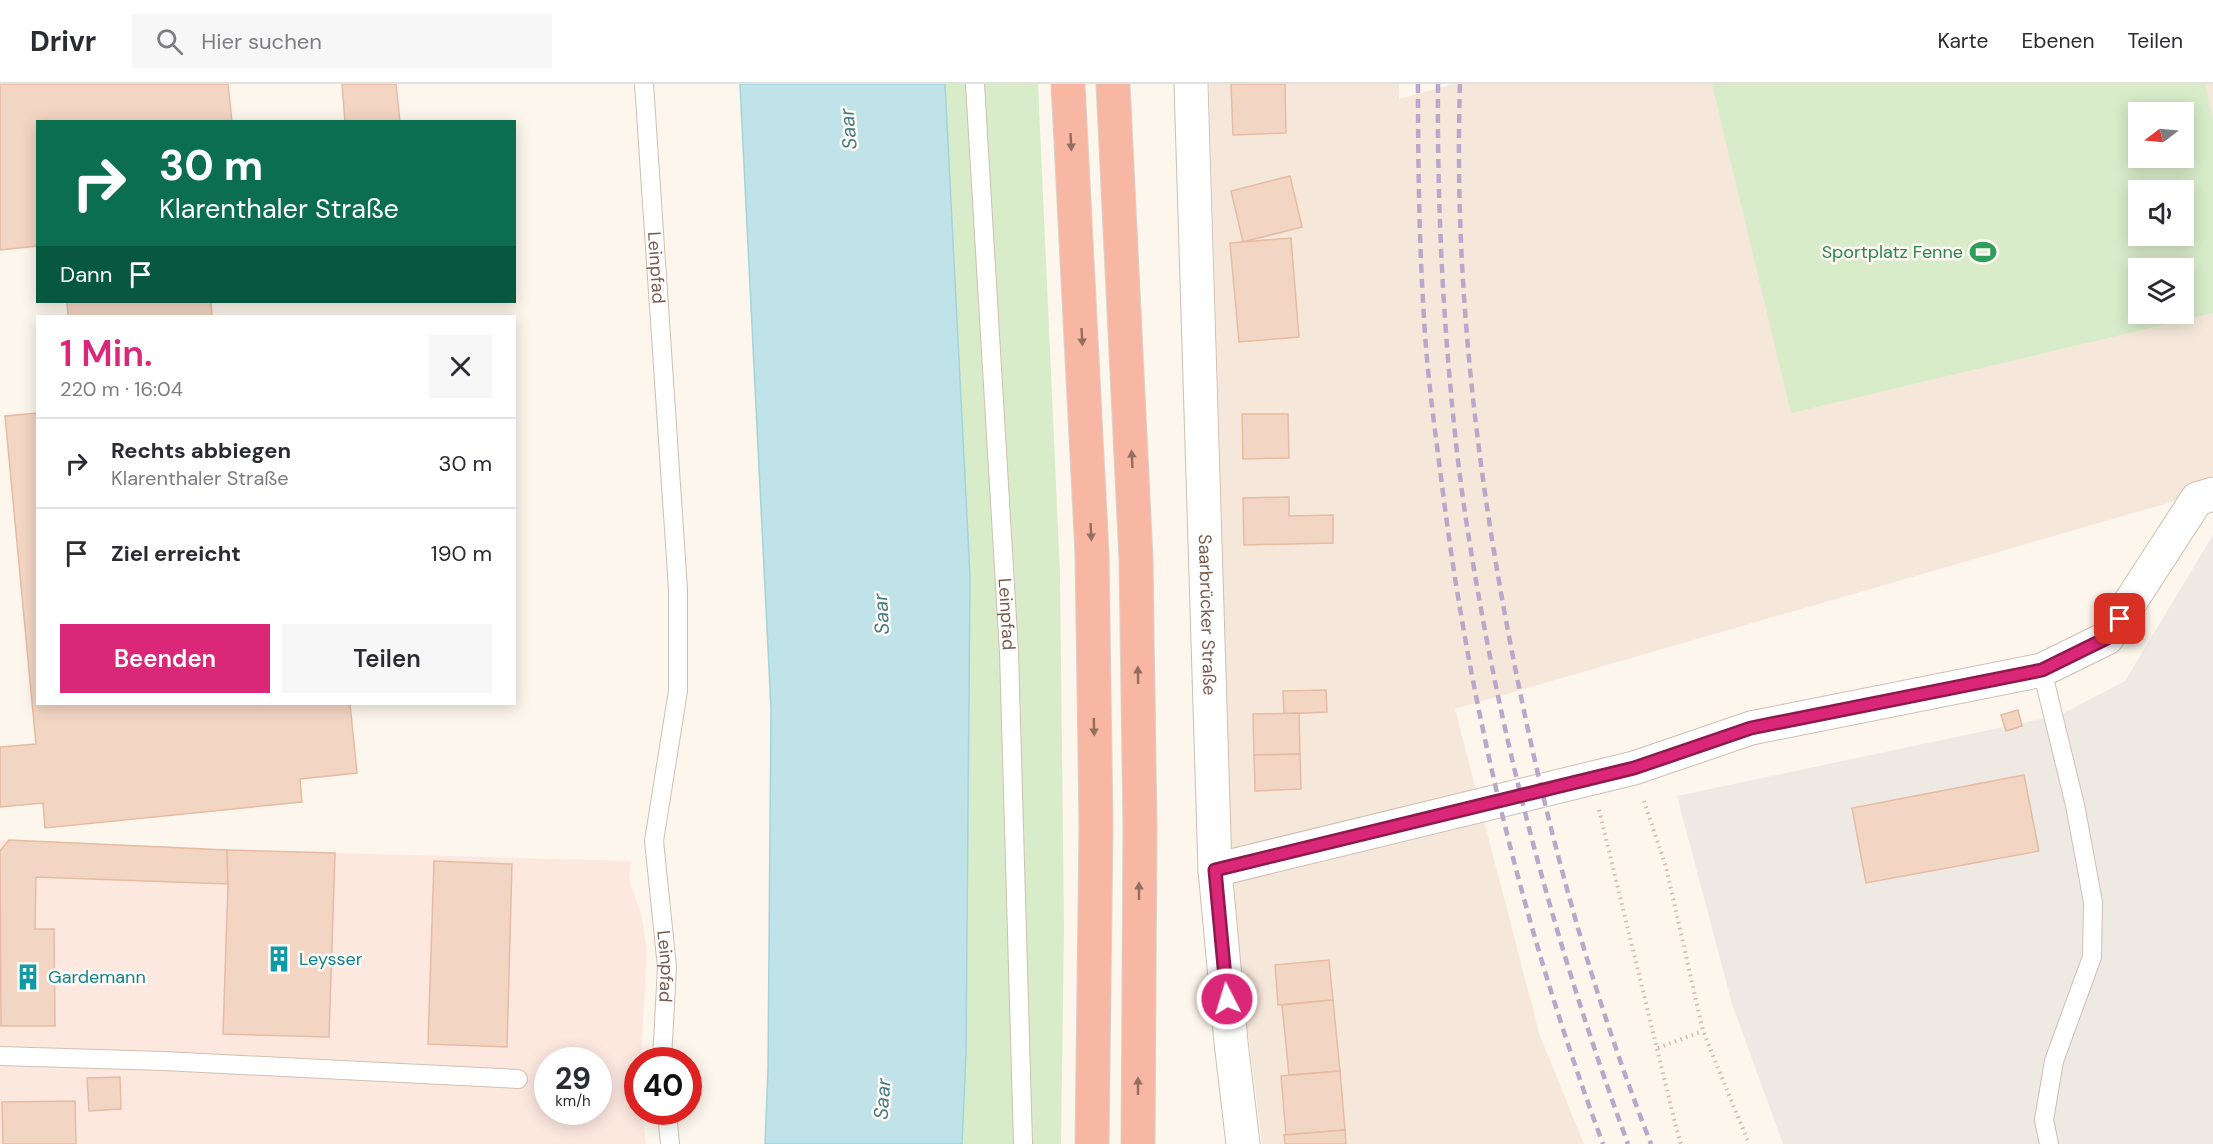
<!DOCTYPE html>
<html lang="de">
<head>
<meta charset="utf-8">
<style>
  body { margin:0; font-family:"DM Sans",sans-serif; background:#f7f7f7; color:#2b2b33; height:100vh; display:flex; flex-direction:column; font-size:22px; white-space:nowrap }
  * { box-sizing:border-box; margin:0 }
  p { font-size:20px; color:#7c7c81 }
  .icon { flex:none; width:33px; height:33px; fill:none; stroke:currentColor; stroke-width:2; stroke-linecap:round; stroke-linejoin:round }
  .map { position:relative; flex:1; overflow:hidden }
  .panel { position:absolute; left:36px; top:231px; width:480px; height:390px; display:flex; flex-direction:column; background:#fff; border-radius:0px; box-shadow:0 3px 15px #0003 }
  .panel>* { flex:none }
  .guide { position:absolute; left:36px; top:36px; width:480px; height:183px; border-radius:0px; box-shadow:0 3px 15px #0003; background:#0b6e4f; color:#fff; overflow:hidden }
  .needle { width:39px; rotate:254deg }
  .fabs { position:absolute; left:2128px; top:18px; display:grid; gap:12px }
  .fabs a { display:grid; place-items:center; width:66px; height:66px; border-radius:0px; background:#fff; box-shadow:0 3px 15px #0003; font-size:30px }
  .speed { position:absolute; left:534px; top:963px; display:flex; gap:12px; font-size:30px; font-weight:700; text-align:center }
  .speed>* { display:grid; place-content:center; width:78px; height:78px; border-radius:50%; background:#fff; box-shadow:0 3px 15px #0003; line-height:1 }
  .speed small { font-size:15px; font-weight:400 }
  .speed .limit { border:9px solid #d22; background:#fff; color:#111 }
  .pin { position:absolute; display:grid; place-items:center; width:51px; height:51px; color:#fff; margin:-26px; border-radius:12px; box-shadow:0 3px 9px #0006 }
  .me { position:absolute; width:66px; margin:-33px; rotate:355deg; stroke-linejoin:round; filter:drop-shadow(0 0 4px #0008) }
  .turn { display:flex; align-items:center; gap:21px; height:126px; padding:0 24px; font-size:27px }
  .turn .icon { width:78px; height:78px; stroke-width:2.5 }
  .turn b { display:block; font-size:42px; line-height:51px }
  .then { display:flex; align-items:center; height:57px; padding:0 24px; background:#0003; gap:12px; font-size:22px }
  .round { display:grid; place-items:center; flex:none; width:63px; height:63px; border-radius:0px; background:#f7f7f7 }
  .overview { display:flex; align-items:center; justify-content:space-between; height:102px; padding:0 24px }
  h1 { font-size:36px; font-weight:600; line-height:45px; color:#db2777 }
  .action { display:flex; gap:12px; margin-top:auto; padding:12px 24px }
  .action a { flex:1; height:69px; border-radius:0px; background:#db2777; color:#fff; font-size:24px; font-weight:600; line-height:69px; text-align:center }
  .action a+a { background:#f7f7f7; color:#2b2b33 }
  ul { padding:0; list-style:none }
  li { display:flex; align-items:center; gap:18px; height:90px; padding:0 24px; border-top:2px solid #e1e1e2 }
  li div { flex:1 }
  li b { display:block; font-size:22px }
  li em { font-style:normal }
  header { display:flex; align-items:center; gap:36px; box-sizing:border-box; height:84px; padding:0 30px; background:#fff; border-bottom:2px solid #e1e1e2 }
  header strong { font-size:28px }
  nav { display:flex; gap:33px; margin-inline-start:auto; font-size:21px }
  .search { width:420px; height:54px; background:#f7f7f7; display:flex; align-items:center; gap:15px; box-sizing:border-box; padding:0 21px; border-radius:0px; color:#7c7c81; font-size:22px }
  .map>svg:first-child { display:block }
</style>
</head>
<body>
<header>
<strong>Drivr</strong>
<div class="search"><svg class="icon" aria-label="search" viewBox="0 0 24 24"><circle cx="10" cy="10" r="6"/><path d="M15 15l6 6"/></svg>Hier suchen</div>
<nav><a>Karte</a><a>Ebenen</a><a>Teilen</a></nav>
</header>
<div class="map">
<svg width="2213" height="1060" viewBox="0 0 2213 1060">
  <rect width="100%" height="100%" fill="#fdf6ec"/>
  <path fill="#f5e8da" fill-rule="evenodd" d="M1209 0H1399V15L1453 0H2213V406L1455 625 1540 952 1584 1060H1262L1229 797 1223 475ZM2139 28H2184V74H2139ZM2139 106H2184V152H2139ZM2139 184H2184V230H2139Z"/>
  <path fill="#fde8e0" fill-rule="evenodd" d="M0 756 227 766 631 777 629 794 642 833 647 868 641 976H638V1028H642L646 1060H0ZM548 976H598V1028H548Z"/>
  <polygon fill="#efe9e4" points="2213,451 2213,1060 1783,1060 1732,920 1677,712 2060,631 2125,597"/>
  <g fill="#d8ecc9" fill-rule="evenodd">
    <polygon points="945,0 1038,0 1060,489 1064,845 1061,1060 962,1060 966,970 970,492"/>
    <path d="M1712 0H2205L2213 35V229L1791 329ZM2139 28H2184V74H2139ZM2139 106H2184V152H2139ZM2139 184H2184V230H2139Z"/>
  </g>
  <polygon fill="#bfe3e8" stroke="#a5d3da" stroke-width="1.5" points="740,0 945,0 970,492 966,970 962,1060 765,1060 768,985 771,625"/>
  <g fill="#f3d5c3" stroke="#e6bba3" stroke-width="1.5">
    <polygon points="0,0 228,0 232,38 38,38 38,162 0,166"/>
    <polygon points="342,0 396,0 400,38 345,38"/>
    <polygon points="1231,0 1285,0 1286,49 1233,51"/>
    <polygon points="1290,92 1302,143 1243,158 1231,107"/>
    <polygon points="1291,154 1299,253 1239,258 1230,159"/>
    <polygon points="67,218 211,218 212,232 68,232"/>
    <polygon points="38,329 38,620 350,620 357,689 300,695 302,718 45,744 43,719 0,723 0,663 36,660 5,332"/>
    <polygon points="1242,330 1288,330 1289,374 1243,375"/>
    <polygon points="1289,413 1289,432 1333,431 1333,459 1244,461 1243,414"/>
    <polygon points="1326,606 1327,628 1284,630 1283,607"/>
    <polygon points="2018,626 2022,642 2006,647 2001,631"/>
    <polygon points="1299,629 1300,670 1254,671 1253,630"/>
    <polygon points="1300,670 1301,705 1255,707 1254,671"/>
    <polygon points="2024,691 2039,767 1866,799 1852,724"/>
    <polygon points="9,756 227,766 228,800 36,793 35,845 54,845 55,942 1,942 0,767"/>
    <polygon points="227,766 335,769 329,953 223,950 228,800"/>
    <polygon points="434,777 512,780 507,963 428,960"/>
    <polygon points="1329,876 1333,916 1278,921 1275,881"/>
    <polygon points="1333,916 1340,987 1289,991 1282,921"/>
    <polygon points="1340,987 1345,1046 1286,1051 1281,992"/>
    <polygon points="120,993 121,1025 89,1027 87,994"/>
    <polygon points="75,1017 76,1060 3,1060 2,1018"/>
    <polygon points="1345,1046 1346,1060 1285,1060 1284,1051"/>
  </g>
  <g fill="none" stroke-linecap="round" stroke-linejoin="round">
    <g stroke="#d1beb0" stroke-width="20">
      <g id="service">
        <path id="s1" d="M644 0 678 505V607L654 757 667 883 662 976"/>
        <path id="s2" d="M975 0 1009 568 1023 1060"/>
        <polyline points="2042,586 2075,721 2093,818 2092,873 2054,977 2044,1036 2049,1060"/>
        <polyline points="0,972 164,977 518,995"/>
        <polyline points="667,1028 670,1060"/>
      </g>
    </g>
    <g stroke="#d1beb0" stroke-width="35">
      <polyline id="minor" points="1215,786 1634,684 1751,644 2042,586 2107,554 2197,415 2213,410"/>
    </g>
    <g stroke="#d1beb0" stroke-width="35">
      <g id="tertiary">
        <path id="s3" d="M1191 0 1215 786 1231 958 1243 1060"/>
      </g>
    </g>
    <g stroke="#dad1cd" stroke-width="35">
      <g id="motorway">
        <polyline points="1068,0 1092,470 1096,741 1092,1060"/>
        <polyline points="1113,0 1136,475 1140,743 1138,1060"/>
      </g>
    </g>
    <g stroke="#d9b8a5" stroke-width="4" stroke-dasharray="1.5 4.5" stroke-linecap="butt">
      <polyline points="1644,717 1666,783 1703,947 1749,1060"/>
      <polyline points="1599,726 1676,1043 1681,1060"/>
      <polyline points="1658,964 1703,947"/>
    </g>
    <use href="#service" stroke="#fff" stroke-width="18"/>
    <use href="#minor" stroke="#fff" stroke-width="33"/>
    <use href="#tertiary" stroke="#fff" stroke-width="33"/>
    <use href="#motorway" stroke="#f7b7a3" stroke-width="33"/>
    <g stroke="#b9a8c9" stroke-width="4.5" stroke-dasharray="9 6" stroke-linecap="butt">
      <path d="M1418 0C1418 78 1419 156 1424 234 1427 290 1435 346 1442 401 1470 627 1524 847 1603 1060"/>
      <path d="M1438 0C1437 119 1443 240 1456 359 1462 414 1471 470 1481 525 1514 708 1564 886 1628 1060"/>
      <path d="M1460 0C1454 183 1474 367 1508 547 1541 722 1586 894 1651 1060"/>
    </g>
  </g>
  <defs><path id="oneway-solid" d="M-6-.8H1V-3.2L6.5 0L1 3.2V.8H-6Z" transform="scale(1.5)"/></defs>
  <g fill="#936e5e">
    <use href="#oneway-solid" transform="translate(1071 58) rotate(87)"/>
    <use href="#oneway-solid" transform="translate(1082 253) rotate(87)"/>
    <use href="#oneway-solid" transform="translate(1132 375) rotate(-93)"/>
    <use href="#oneway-solid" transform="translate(1091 448) rotate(87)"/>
    <use href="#oneway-solid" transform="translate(1138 591) rotate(-91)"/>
    <use href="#oneway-solid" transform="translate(1094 643) rotate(89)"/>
    <use href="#oneway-solid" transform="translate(1139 807) rotate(-90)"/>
    <use href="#oneway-solid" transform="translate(1138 1002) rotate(-90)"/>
  </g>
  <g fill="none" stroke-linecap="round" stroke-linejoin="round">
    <g stroke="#8e194d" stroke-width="15">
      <polyline id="route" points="1227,915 1215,786 1634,684 1751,644 2042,586 2107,554 2120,535"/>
    </g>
    <use href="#route" stroke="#db2777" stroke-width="10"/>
  </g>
  <defs>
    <g id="stadium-bare" transform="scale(2.07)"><path d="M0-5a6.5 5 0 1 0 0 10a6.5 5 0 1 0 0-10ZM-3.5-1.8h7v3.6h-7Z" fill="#2e9e5b" stroke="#fffaf3" stroke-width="2.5" paint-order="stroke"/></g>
    <g id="building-bare" transform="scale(2.07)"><path d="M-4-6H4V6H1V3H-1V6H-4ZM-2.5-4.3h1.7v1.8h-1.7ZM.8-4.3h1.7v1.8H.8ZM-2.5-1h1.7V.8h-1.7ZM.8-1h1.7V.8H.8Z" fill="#0f9aa8" stroke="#fffaf3" stroke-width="2.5" paint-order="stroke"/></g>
  </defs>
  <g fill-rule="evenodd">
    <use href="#stadium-bare" x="1983" y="168"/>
    <use href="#building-bare" x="279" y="875"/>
    <use href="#building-bare" x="28" y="893"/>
  </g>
  <g text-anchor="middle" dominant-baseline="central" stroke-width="5" stroke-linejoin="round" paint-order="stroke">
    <g font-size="18" fill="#27864d" stroke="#fffaf3" text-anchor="end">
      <text x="1963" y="168">Sportplatz Fenne</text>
    </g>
    <g font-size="18" fill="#7a5c4d" stroke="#fffaf3">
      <text stroke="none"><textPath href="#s1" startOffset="184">Leinpfad</textPath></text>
      <text stroke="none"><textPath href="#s2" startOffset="531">Leinpfad</textPath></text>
      <text stroke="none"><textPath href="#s3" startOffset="531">Saarbrücker Straße</textPath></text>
      <text stroke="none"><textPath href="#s1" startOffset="886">Leinpfad</textPath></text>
    </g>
    <g font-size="18" fill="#0d838f" stroke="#fffaf3" text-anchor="start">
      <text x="299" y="875">Leysser</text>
      <text x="48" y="893">Gardemann</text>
    </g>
    <g font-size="20" font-style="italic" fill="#437c86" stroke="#fffaf3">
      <text transform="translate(848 45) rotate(-95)">Saar</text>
      <text transform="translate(881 530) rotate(-93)">Saar</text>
      <text transform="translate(882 1015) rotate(-86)">Saar</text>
    </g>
  </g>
</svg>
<div class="fabs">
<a><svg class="needle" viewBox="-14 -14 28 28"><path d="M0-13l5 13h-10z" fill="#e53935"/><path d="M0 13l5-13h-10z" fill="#7c7c81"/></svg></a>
<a><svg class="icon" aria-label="sound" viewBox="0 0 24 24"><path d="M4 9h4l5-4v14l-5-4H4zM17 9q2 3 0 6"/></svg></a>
<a><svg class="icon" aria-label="layers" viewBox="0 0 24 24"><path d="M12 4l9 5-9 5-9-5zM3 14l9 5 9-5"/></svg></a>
</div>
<div class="speed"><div>29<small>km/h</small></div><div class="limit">40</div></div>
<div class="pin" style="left:2120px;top:535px;background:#d93025"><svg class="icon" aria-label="arrive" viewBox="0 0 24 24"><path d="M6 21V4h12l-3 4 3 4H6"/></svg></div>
<svg class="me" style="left:1227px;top:915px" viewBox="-20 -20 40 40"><circle r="17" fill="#db2777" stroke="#fff" stroke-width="3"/><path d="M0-11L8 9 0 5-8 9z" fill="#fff"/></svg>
<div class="guide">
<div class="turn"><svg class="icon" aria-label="right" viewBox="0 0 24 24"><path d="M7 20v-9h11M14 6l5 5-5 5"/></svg><div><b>30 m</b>Klarenthaler Straße</div></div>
<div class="then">Dann<svg class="icon" aria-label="arrive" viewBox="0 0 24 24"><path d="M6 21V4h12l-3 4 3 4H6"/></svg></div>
</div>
<section class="panel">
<div class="overview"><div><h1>1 Min.</h1><p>220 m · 16:04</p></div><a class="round"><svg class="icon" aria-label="close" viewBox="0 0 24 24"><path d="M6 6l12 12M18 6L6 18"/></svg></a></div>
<ul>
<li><svg class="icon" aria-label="right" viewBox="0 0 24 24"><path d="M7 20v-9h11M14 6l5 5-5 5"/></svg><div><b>Rechts abbiegen</b><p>Klarenthaler Straße</p></div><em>30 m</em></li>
<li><svg class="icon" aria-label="arrive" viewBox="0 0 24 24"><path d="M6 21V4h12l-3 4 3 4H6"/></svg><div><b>Ziel erreicht</b></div><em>190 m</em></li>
</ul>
<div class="action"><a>Beenden</a><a>Teilen</a></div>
</section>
</div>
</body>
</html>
